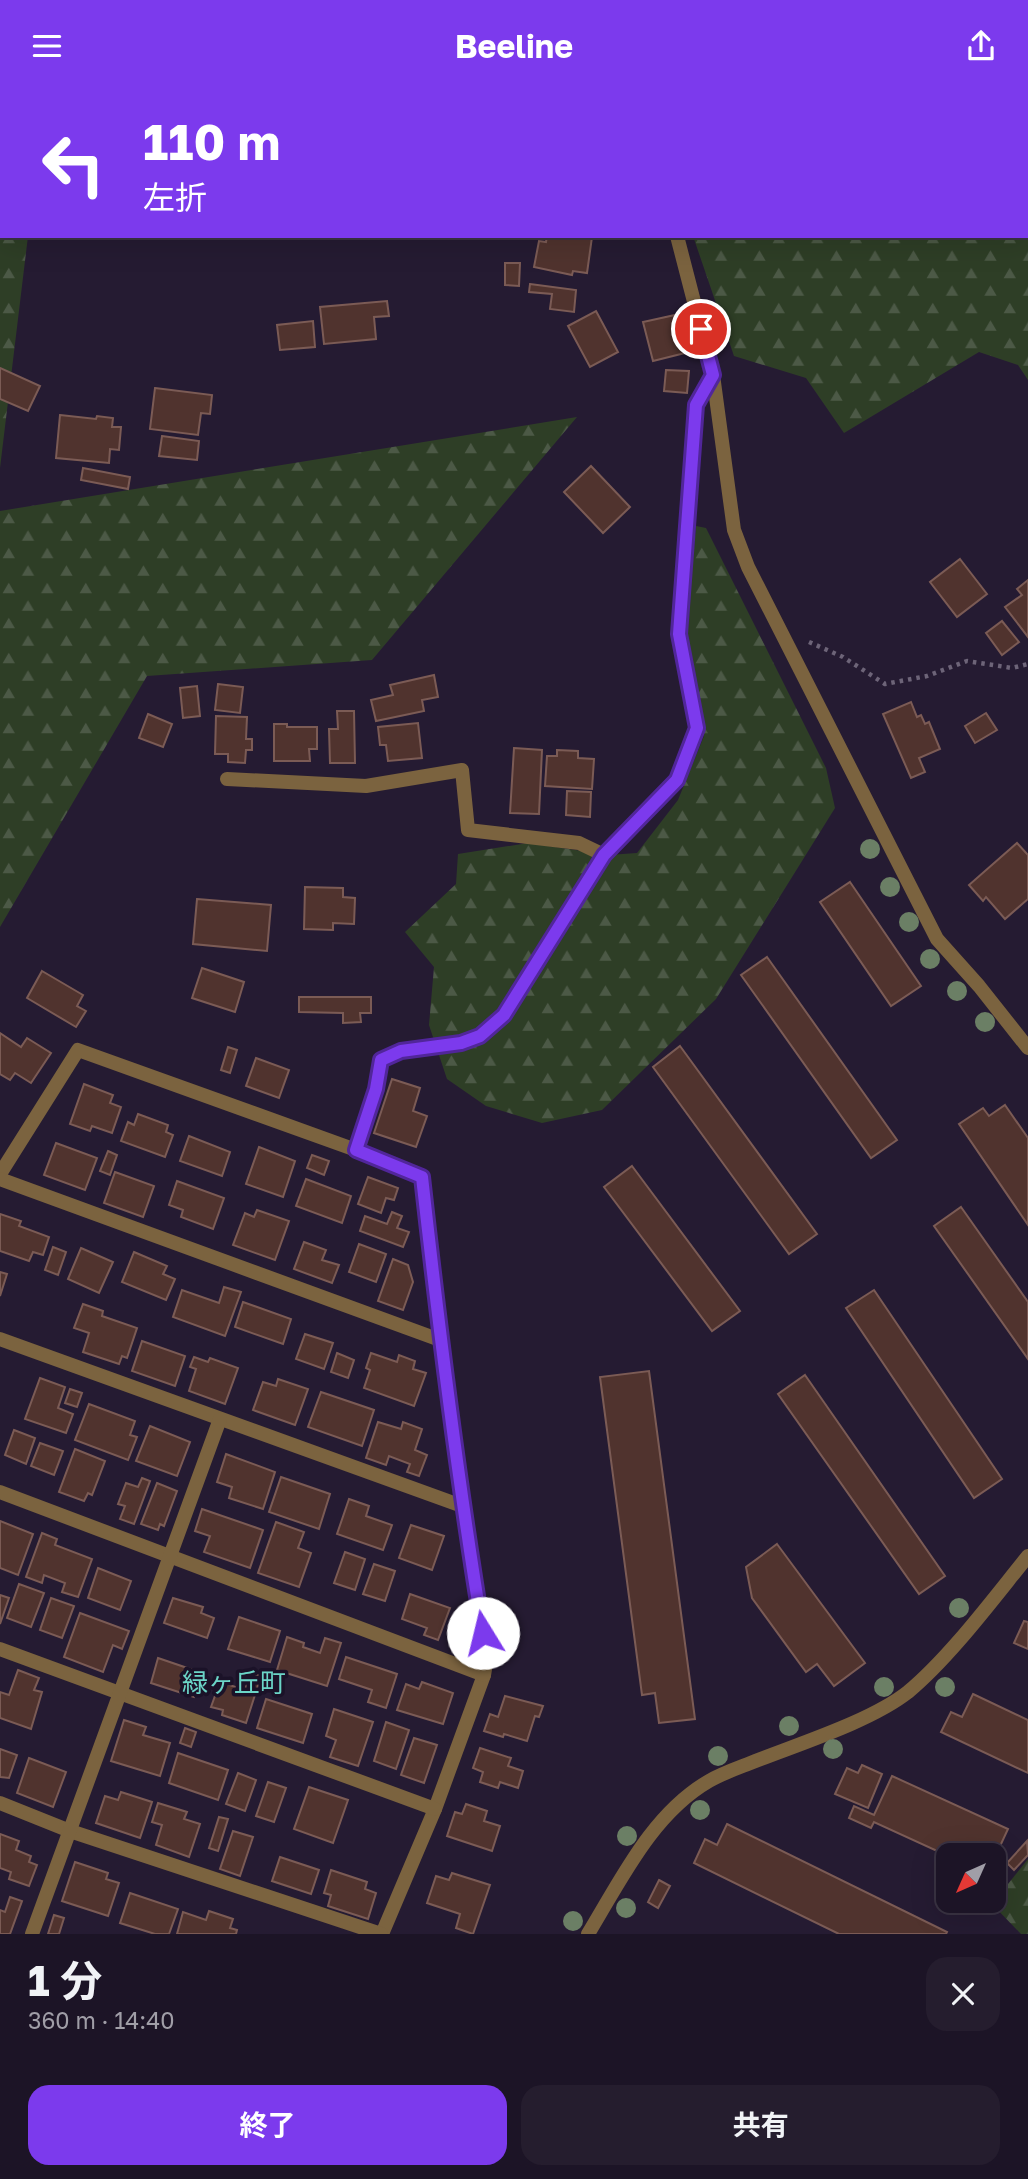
<!DOCTYPE html>
<html lang="ja">
<head>
<meta charset="utf-8">
<style>
  body { margin:0; font-family:"Golos Text","Noto Sans JP",sans-serif; background:#251d2e; color:#f1f3f6; height:100vh; display:flex; flex-direction:column; font-size:26px; white-space:nowrap }
  * { box-sizing:border-box; margin:0 }
  p { font-size:23px; color:#a09ea7 }
  .icon { flex:none; width:38px; height:38px; fill:none; stroke:currentColor; stroke-width:2; stroke-linecap:round; stroke-linejoin:round }
  .map { position:relative; height:1843px; overflow:hidden }
  .details { display:flex; flex-direction:column; background:#1c1426; flex:1 }
  .details>* { flex:none }
  .top-card { position:absolute; left:0px; top:0px; width:1029px; height:147px; box-shadow:0 7px 28px #0002,0 0 0 2px #3a3343; background:#7c3aed; color:#fff; overflow:hidden }
  .needle { width:46px; rotate:225deg }
  .controls { position:absolute; left:936px; top:1752px; display:grid; gap:14px }
  .controls a { display:grid; place-items:center; width:70px; height:70px; border-radius:14px; background:#1c1426; box-shadow:0 7px 28px #0002,0 0 0 2px #3a3343; font-size:35px }
  .pin { position:absolute; display:grid; place-items:center; width:60px; height:60px; color:#fff; margin:-30px; border:4px solid #fff; border-radius:50%; box-shadow:0 2px 7px #0007 }
  .me { position:absolute; width:77px; margin:-38px; rotate:351deg; stroke-linejoin:round; filter:drop-shadow(0 0 5px #0008) }
  .turn { display:flex; align-items:center; gap:24px; height:147px; padding:0 28px; font-size:32px }
  .turn .icon { width:91px; height:91px; stroke-width:2.5 }
  .turn b { display:block; font-size:49px; line-height:60px }
  .round { display:grid; place-items:center; flex:none; width:74px; height:74px; border-radius:21px; background:#251d2e }
  .summary { display:flex; align-items:center; justify-content:space-between; height:119px; padding:0 28px }
  h1 { font-size:42px; font-weight:700; line-height:52px }
  .primary-button { display:flex; gap:14px; margin-top:auto; padding:14px 28px }
  .primary-button a { flex:1; height:80px; border-radius:21px; background:#7c3aed; color:#fff; font-size:28px; font-weight:700; line-height:80px; text-align:center }
  .primary-button a+a { background:#251d2e; color:#f1f3f6 }
  header { display:flex; justify-content:space-between; align-items:center; height:91px; padding:0 28px; background:#7c3aed; color:#fff; font-size:32px; font-weight:700 }
  .map>svg:first-child { display:block }
</style>
</head>
<body>
<header><svg class="icon" aria-label="menu" viewBox="0 0 24 24"><path d="M4 6h16M4 12h16M4 18h16"/></svg>Beeline<svg class="icon" aria-label="share" viewBox="0 0 24 24"><path d="M12 15V3M7 8l5-5 5 5M5 13v7h14v-7"/></svg></header>
<div class="map">
<svg width="1028" height="1843" viewBox="0 0 1028 1843">
  <defs>
    <pattern id="forest-firs" width="22" height="20" patternUnits="userSpaceOnUse" patternTransform="scale(1.75)"><rect width="22" height="20" fill="#2e3e26"/><path d="M5 1l3.5 6h-7zM16 11l3.5 6h-7z" fill="#4c5946"/></pattern>
  </defs>
  <rect width="100%" height="100%" fill="#251b32"/>
  <g fill="url(#forest-firs)">
    <polygon points="665,0 865,0 869,2 665,2"/>
    <polygon points="1028,22 1028,289 1018,274 979,261 844,342 806,287 734,265 693,145 1027,145"/>
    <polygon points="0,54 2,145 28,145 0,377"/>
    <polygon points="577,326 372,569 147,585 0,836 0,420"/>
    <polygon points="696,435 706,437 826,677 835,717 716,908 602,1019 542,1032 486,1015 447,988 429,934 434,876 405,841 456,793 458,763 528,752 609,764 637,762 678,709 704,645 686,544"/>
    <polygon points="1028,1768 1028,1843 1021,1843 992,1813"/>
  </g>
  <g fill="#50332e" stroke="#7b5b55" stroke-width="2">
    <polygon points="569,0 611,0 611,2 570,2"/>
    <polygon points="547,145 592,146 587,182 573,180 572,184 534,176 539,150 546,151"/>
    <polygon points="505,172 520,172 519,195 505,194"/>
    <polygon points="530,193 576,199 574,221 550,218 552,203 529,201"/>
    <polygon points="387,210 389,225 374,226 376,248 324,253 320,216"/>
    <polygon points="596,220 618,261 590,276 568,235"/>
    <polygon points="675,224 685,262 653,270 643,231"/>
    <polygon points="313,230 315,256 280,259 277,234"/>
    <polygon points="0,277 40,295 28,320 0,308"/>
    <polygon points="666,279 689,280 687,302 664,300"/>
    <polygon points="155,297 212,304 210,323 201,322 198,344 150,338"/>
    <polygon points="60,324 96,328 97,325 113,327 112,336 121,336 119,359 110,358 109,372 56,367"/>
    <polygon points="162,345 199,350 197,369 159,365"/>
    <polygon points="591,375 630,416 603,442 564,401"/>
    <polygon points="83,377 130,386 128,398 81,389"/>
    <polygon points="960,468 987,503 957,526 930,491"/>
    <polygon points="1028,489 1028,546 1005,516 1022,504 1017,498"/>
    <polygon points="1002,530 1019,551 1002,564 986,542"/>
    <polygon points="434,584 438,606 422,609 424,620 376,630 371,609 393,604 390,594"/>
    <polygon points="218,593 243,596 240,622 215,619"/>
    <polygon points="197,595 200,625 183,627 180,597"/>
    <polygon points="911,611 917,626 921,624 925,633 929,631 940,658 919,667 925,681 911,687 883,623"/>
    <polygon points="337,620 354,620 355,672 330,672 329,638 338,638"/>
    <polygon points="986,622 997,639 975,652 965,635"/>
    <polygon points="148,623 172,633 163,656 139,647"/>
    <polygon points="216,625 247,626 246,648 252,648 252,659 246,659 245,672 228,671 228,663 215,663"/>
    <polygon points="418,632 422,667 388,670 386,654 380,654 378,636"/>
    <polygon points="274,633 287,633 287,636 317,636 317,658 309,658 310,670 274,670"/>
    <polygon points="514,657 542,659 539,723 510,722"/>
    <polygon points="557,659 578,660 578,667 594,668 592,698 545,695 547,665 557,665"/>
    <polygon points="567,700 591,701 590,726 566,724"/>
    <polygon points="1017,752 1028,764 1028,808 1005,828 986,806 983,810 969,794"/>
    <polygon points="850,791 921,895 891,915 820,811"/>
    <polygon points="305,796 343,797 343,806 355,807 354,833 333,832 333,839 304,838"/>
    <polygon points="197,808 271,814 267,860 193,853"/>
    <polygon points="767,866 897,1049 871,1067 741,884"/>
    <polygon points="202,877 244,891 235,921 192,907"/>
    <polygon points="42,880 83,904 77,915 86,920 76,936 27,907"/>
    <polygon points="299,906 371,906 371,922 360,922 361,931 343,932 343,922 299,921"/>
    <polygon points="0,942 21,956 27,947 51,962 31,992 15,982 10,989 0,983"/>
    <polygon points="680,955 817,1143 789,1163 653,976"/>
    <polygon points="228,956 237,959 230,982 221,979"/>
    <polygon points="256,967 289,979 279,1007 246,995"/>
    <polygon points="392,988 420,997 413,1020 427,1025 416,1056 374,1042"/>
    <polygon points="84,993 113,1004 110,1012 121,1016 112,1042 92,1035 90,1040 70,1033"/>
    <polygon points="1005,1014 1028,1047 1028,1134 959,1033 983,1017 989,1025"/>
    <polygon points="138,1023 168,1034 166,1041 173,1044 165,1066 121,1050 128,1031 134,1034"/>
    <polygon points="189,1045 230,1061 222,1085 180,1070"/>
    <polygon points="56,1052 97,1067 85,1099 44,1084"/>
    <polygon points="259,1056 295,1070 283,1106 246,1093"/>
    <polygon points="108,1060 117,1064 110,1084 100,1080"/>
    <polygon points="312,1064 329,1070 324,1084 307,1077"/>
    <polygon points="632,1075 740,1220 712,1240 604,1096"/>
    <polygon points="115,1081 154,1095 143,1126 104,1112"/>
    <polygon points="368,1086 398,1097 394,1109 386,1107 381,1122 358,1113"/>
    <polygon points="306,1088 351,1105 342,1132 296,1115"/>
    <polygon points="177,1090 224,1107 213,1138 181,1126 183,1119 169,1114"/>
    <polygon points="961,1116 1028,1211 1028,1268 934,1135"/>
    <polygon points="257,1119 289,1130 275,1169 233,1154 245,1122 254,1126"/>
    <polygon points="392,1121 402,1125 397,1137 409,1141 403,1156 360,1140 365,1125 387,1133"/>
    <polygon points="0,1123 21,1130 19,1135 49,1146 43,1164 33,1161 29,1170 0,1160"/>
    <polygon points="304,1151 326,1159 322,1169 339,1174 332,1192 294,1178"/>
    <polygon points="359,1153 386,1163 376,1191 349,1181"/>
    <polygon points="53,1156 66,1161 58,1184 45,1179"/>
    <polygon points="81,1157 113,1171 99,1202 68,1188"/>
    <polygon points="134,1161 167,1175 163,1183 175,1188 166,1209 122,1191"/>
    <polygon points="393,1168 408,1174 413,1191 403,1219 378,1210"/>
    <polygon points="0,1181 7,1183 0,1205"/>
    <polygon points="224,1196 241,1201 225,1245 173,1226 182,1199 219,1212"/>
    <polygon points="874,1199 1002,1388 974,1407 846,1217"/>
    <polygon points="243,1211 291,1228 283,1253 235,1236"/>
    <polygon points="83,1213 103,1220 102,1225 137,1237 127,1267 122,1265 119,1273 83,1261 89,1242 74,1237"/>
    <polygon points="305,1243 333,1252 324,1278 296,1268"/>
    <polygon points="142,1250 185,1265 175,1295 132,1280"/>
    <polygon points="337,1262 354,1269 348,1287 331,1281"/>
    <polygon points="371,1262 397,1271 399,1264 415,1270 413,1278 426,1282 414,1315 364,1297 370,1279 366,1277"/>
    <polygon points="194,1266 208,1271 210,1267 238,1277 225,1313 189,1300 196,1278 190,1276"/>
    <polygon points="649,1280 695,1628 659,1632 655,1602 642,1604 600,1286"/>
    <polygon points="805,1284 945,1485 919,1503 778,1303"/>
    <polygon points="40,1287 65,1296 58,1317 73,1323 66,1342 25,1328"/>
    <polygon points="278,1288 308,1298 295,1334 253,1319 263,1291 276,1295"/>
    <polygon points="70,1298 82,1302 77,1316 65,1312"/>
    <polygon points="321,1301 374,1319 362,1355 308,1336"/>
    <polygon points="89,1313 135,1330 130,1344 137,1346 128,1369 75,1349"/>
    <polygon points="378,1331 401,1338 403,1331 422,1338 415,1359 427,1364 419,1385 407,1381 410,1373 389,1365 386,1374 366,1367"/>
    <polygon points="150,1335 190,1351 177,1385 136,1370"/>
    <polygon points="14,1339 35,1347 26,1373 5,1364"/>
    <polygon points="40,1352 63,1360 54,1384 31,1375"/>
    <polygon points="75,1358 105,1370 92,1404 88,1402 84,1410 59,1401"/>
    <polygon points="226,1363 275,1381 263,1418 229,1407 232,1396 217,1391"/>
    <polygon points="281,1386 330,1403 319,1438 269,1421"/>
    <polygon points="142,1387 150,1390 134,1433 120,1428 125,1415 118,1413 126,1392 138,1396"/>
    <polygon points="157,1392 177,1400 164,1435 160,1433 158,1439 141,1433"/>
    <polygon points="349,1408 369,1415 366,1425 392,1434 383,1459 337,1443"/>
    <polygon points="202,1418 263,1439 250,1477 204,1461 210,1445 195,1440"/>
    <polygon points="0,1430 33,1443 18,1484 0,1477"/>
    <polygon points="276,1431 304,1441 298,1457 311,1462 299,1496 258,1482"/>
    <polygon points="411,1434 444,1445 432,1479 399,1467"/>
    <polygon points="42,1442 57,1448 55,1454 92,1468 78,1506 62,1501 65,1492 44,1484 42,1492 26,1486"/>
    <polygon points="777,1453 865,1572 834,1595 817,1573 806,1581 752,1507 746,1476"/>
    <polygon points="345,1461 365,1468 355,1499 334,1492"/>
    <polygon points="374,1473 395,1480 385,1510 363,1503"/>
    <polygon points="98,1477 131,1490 120,1519 88,1507"/>
    <polygon points="19,1493 44,1502 31,1536 7,1527"/>
    <polygon points="410,1503 450,1517 438,1549 424,1544 427,1537 402,1528"/>
    <polygon points="0,1504 9,1507 0,1533"/>
    <polygon points="51,1507 74,1515 62,1547 40,1539"/>
    <polygon points="173,1507 203,1516 201,1522 214,1527 207,1547 164,1532"/>
    <polygon points="80,1522 129,1540 122,1558 113,1554 103,1581 64,1566"/>
    <polygon points="239,1526 280,1540 270,1571 228,1558"/>
    <polygon points="1024,1530 1028,1531 1028,1558 1014,1552"/>
    <polygon points="287,1546 304,1552 303,1556 320,1562 325,1547 341,1552 327,1595 277,1579"/>
    <polygon points="346,1566 397,1583 386,1617 368,1611 372,1599 339,1588"/>
    <polygon points="158,1567 202,1582 194,1606 151,1592"/>
    <polygon points="18,1579 39,1587 34,1599 42,1601 31,1638 0,1627 0,1601 9,1604"/>
    <polygon points="251,1582 261,1585 246,1632 222,1624 223,1619 211,1616 220,1591 245,1599"/>
    <polygon points="422,1591 453,1602 443,1633 397,1619 406,1593 419,1598"/>
    <polygon points="973,1603 1028,1629 1028,1682 941,1641 951,1621 962,1626"/>
    <polygon points="505,1605 543,1615 539,1626 535,1625 527,1650 504,1643 503,1646 484,1640 490,1623 498,1626"/>
    <polygon points="266,1608 312,1623 303,1652 257,1637"/>
    <polygon points="334,1618 373,1631 358,1675 330,1666 336,1649 326,1645"/>
    <polygon points="124,1629 146,1636 143,1644 170,1652 160,1685 111,1670"/>
    <polygon points="386,1631 409,1639 396,1678 374,1670"/>
    <polygon points="185,1637 196,1641 191,1656 180,1652"/>
    <polygon points="414,1647 437,1654 424,1692 401,1684"/>
    <polygon points="480,1657 511,1667 508,1675 523,1680 518,1697 500,1691 498,1697 480,1691 483,1681 473,1677"/>
    <polygon points="0,1658 17,1664 9,1687 0,1686"/>
    <polygon points="178,1662 228,1679 218,1709 169,1692"/>
    <polygon points="29,1667 66,1681 53,1716 17,1702"/>
    <polygon points="862,1674 882,1683 868,1717 835,1703 847,1677 858,1682"/>
    <polygon points="238,1682 256,1689 245,1720 226,1713"/>
    <polygon points="892,1685 1008,1738 994,1768 994,1764 986,1764 970,1757 967,1764 948,1765 874,1731 871,1737 849,1727 854,1715 874,1724"/>
    <polygon points="268,1691 286,1697 274,1731 256,1725"/>
    <polygon points="309,1696 348,1709 333,1752 294,1738"/>
    <polygon points="121,1701 152,1711 140,1747 96,1732 105,1705 118,1709"/>
    <polygon points="158,1712 187,1721 184,1728 200,1733 189,1766 156,1754 162,1734 152,1731"/>
    <polygon points="466,1713 487,1720 484,1730 500,1735 492,1760 447,1745 455,1721 462,1723"/>
    <polygon points="219,1726 228,1728 218,1760 209,1757"/>
    <polygon points="727,1733 947,1841 946,1843 839,1843 694,1772 705,1748 717,1754"/>
    <polygon points="233,1740 253,1746 240,1785 220,1778"/>
    <polygon points="0,1743 19,1750 16,1759 31,1765 29,1771 37,1774 29,1795 9,1788 11,1781 0,1777"/>
    <polygon points="1027,1750 1028,1764 1014,1779 1007,1772"/>
    <polygon points="280,1766 319,1779 311,1803 272,1790"/>
    <polygon points="75,1771 108,1782 106,1788 119,1792 108,1825 62,1810"/>
    <polygon points="331,1779 367,1791 365,1798 376,1802 368,1828 328,1815 331,1804 324,1802"/>
    <polygon points="452,1782 490,1794 473,1843 456,1837 460,1823 427,1812 436,1785 449,1789"/>
    <polygon points="659,1789 670,1795 658,1817 648,1811"/>
    <polygon points="130,1802 178,1818 169,1843 155,1843 120,1832"/>
    <polygon points="10,1806 22,1810 10,1843 0,1843 0,1819 5,1821"/>
    <polygon points="209,1820 233,1828 230,1837 237,1839 236,1843 177,1843 183,1821 206,1829"/>
    <polygon points="54,1824 64,1827 59,1843 48,1843"/>
  </g>
  <g fill="none" stroke-linecap="round" stroke-linejoin="round">
    <polyline stroke="#6d6478" stroke-width="4.5" stroke-dasharray="3.5 5" stroke-linecap="butt" points="809,551 843,566 885,593 927,585 967,570 1012,577 1028,573"/>
    <g stroke="#7b633f" stroke-width="14">
      <polyline points="660,0 660,2"/>
      <polyline points="0,124 2,124"/>
      <polyline points="677,145 713,284 734,439 748,476 937,848 979,895 1028,957"/>
      <polyline points="227,688 366,695 462,679 468,739 579,752 604,764 677,689 697,637 679,543 696,314 713,284"/>
      <polyline points="356,1059 376,998 381,969 401,959 461,952 480,945 504,924 604,764"/>
      <path d="M0 1083 78 959 356 1059 422 1086C439 1247 461 1407 487 1567L484 1584 435 1718 382 1843"/>
      <polyline points="0,1088 440,1249"/>
      <polyline points="0,1248 462,1415"/>
      <polyline points="0,1401 484,1584"/>
      <polyline points="0,1558 435,1718"/>
      <polyline points="0,1712 70,1740 381,1843"/>
      <polyline points="32,1843 220,1328"/>
    </g>
    <path stroke="#7b633f" stroke-width="14" d="M588 1843C621 1789 652 1723 709 1690 721 1683 735 1678 748 1673 795 1654 870 1631 908 1601 950 1566 993 1508 1028 1465"/>
  </g>
  <g fill="#6b7f65">
    <circle cx="870" cy="758" r="10"/>
    <circle cx="890" cy="796" r="10"/>
    <circle cx="909" cy="831" r="10"/>
    <circle cx="930" cy="868" r="10"/>
    <circle cx="957" cy="900" r="10"/>
    <circle cx="985" cy="931" r="10"/>
    <circle cx="959" cy="1517" r="10"/>
    <circle cx="884" cy="1596" r="10"/>
    <circle cx="945" cy="1596" r="10"/>
    <circle cx="789" cy="1635" r="10"/>
    <circle cx="833" cy="1658" r="10"/>
    <circle cx="718" cy="1665" r="10"/>
    <circle cx="700" cy="1719" r="10"/>
    <circle cx="627" cy="1745" r="10"/>
    <circle cx="626" cy="1817" r="10"/>
    <circle cx="573" cy="1830" r="10"/>
  </g>
  <g fill="none" stroke-linecap="round" stroke-linejoin="round">
    <g stroke="#51269a" stroke-width="18">
      <path id="route" d="M483 1542C458 1391 439 1239 422 1086L356 1059 376 998 381 969 401 960 461 952 480 945 504 924 604 764 677 689 697 637 679 543 696 314 713 284 701 238"/>
    </g>
    <use href="#route" stroke="#7c3aed" stroke-width="12"/>
  </g>
  <g text-anchor="middle" dominant-baseline="central" stroke-width="7" stroke-linejoin="round" paint-order="stroke">
    <g font-size="26" fill="#6bd5c7" stroke="#1b1228">
      <text x="234" y="1591">緑ヶ丘町</text>
    </g>
  </g>
</svg>
<div class="controls">
<a><svg class="needle" viewBox="-14 -14 28 28"><path d="M0-13l5 13h-10z" fill="#e53935"/><path d="M0 13l5-13h-10z" fill="#a09ea7"/></svg></a>
</div>
<div class="pin" style="left:701px;top:238px;background:#d93025"><svg class="icon" aria-label="arrive" viewBox="0 0 24 24"><path d="M6 21V4h12l-3 4 3 4H6"/></svg></div>
<svg class="me" style="left:483px;top:1542px" viewBox="-20 -20 40 40"><circle r="19" fill="#fff"/><path d="M0-13L10 11 0 6-10 11z" fill="#7c3aed"/></svg>
<div class="top-card">
<div class="turn"><svg class="icon" aria-label="left" viewBox="0 0 24 24"><path d="M17 20v-9H6M10 6l-5 5 5 5"/></svg><div><b>110 m</b>左折</div></div>
</div>
</div>
<section class="details">
<div class="summary"><div><h1>1 分</h1><p>360 m · 14:40</p></div><a class="round"><svg class="icon" aria-label="close" viewBox="0 0 24 24"><path d="M6 6l12 12M18 6L6 18"/></svg></a></div>
<div class="primary-button"><a>終了</a><a>共有</a></div>
</section>
</body>
</html>
